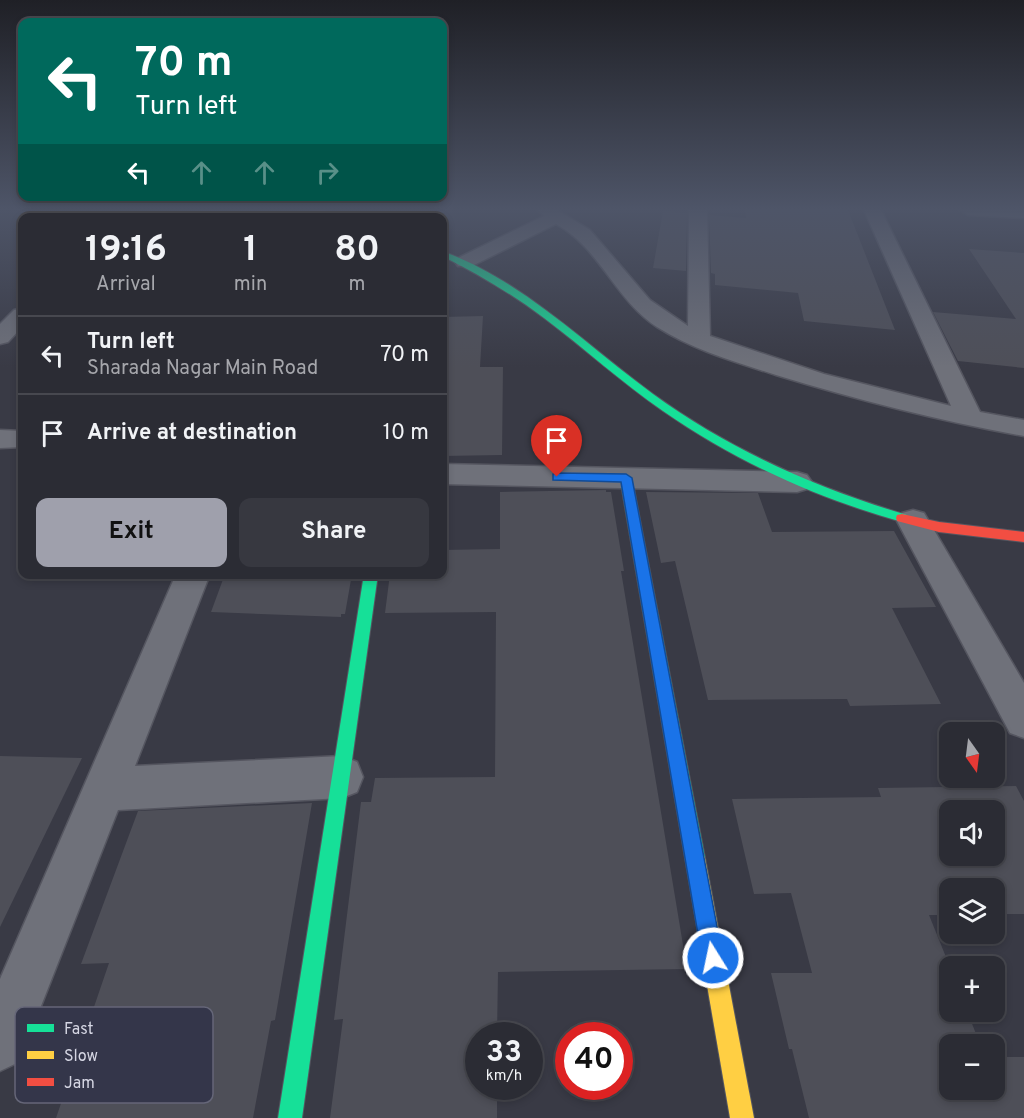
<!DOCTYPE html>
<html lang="en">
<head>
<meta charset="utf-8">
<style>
  body { margin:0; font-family:Overpass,sans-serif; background:#373840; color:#f1f3f6; height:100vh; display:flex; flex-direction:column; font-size:22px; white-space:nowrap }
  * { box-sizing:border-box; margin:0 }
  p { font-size:20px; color:#a6a7ac }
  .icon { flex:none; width:33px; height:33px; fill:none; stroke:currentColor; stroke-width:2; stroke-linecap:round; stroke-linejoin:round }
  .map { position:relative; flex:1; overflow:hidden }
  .panel { position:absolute; left:18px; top:213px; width:429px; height:366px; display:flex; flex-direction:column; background:#2b2c34; border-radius:12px; box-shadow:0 3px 9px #0003,0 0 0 2px #47484f }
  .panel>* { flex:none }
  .banner { position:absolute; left:18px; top:18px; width:429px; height:183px; border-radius:12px; box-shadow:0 3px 9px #0003,0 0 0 2px #47484f; background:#00695c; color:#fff; overflow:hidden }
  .needle { width:39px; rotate:166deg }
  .fabs { position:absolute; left:939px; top:722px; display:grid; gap:12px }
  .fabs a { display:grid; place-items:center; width:66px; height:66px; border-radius:12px; background:#2b2c34; box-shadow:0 3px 9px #0003,0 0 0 2px #47484f; font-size:30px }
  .speed { position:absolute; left:465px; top:1022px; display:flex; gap:12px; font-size:30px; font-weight:700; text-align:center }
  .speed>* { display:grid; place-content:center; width:78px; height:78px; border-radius:50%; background:#2b2c34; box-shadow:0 3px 9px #0003,0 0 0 2px #47484f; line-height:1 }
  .speed small { font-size:15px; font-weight:400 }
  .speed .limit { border:9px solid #d22; background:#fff; color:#111 }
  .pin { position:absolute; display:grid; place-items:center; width:51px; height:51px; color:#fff; margin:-62px -26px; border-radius:50% 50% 50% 0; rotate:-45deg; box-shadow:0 0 6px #0007 }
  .pin .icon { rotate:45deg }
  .me { position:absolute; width:66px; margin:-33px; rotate:350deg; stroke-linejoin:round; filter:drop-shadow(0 0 4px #0008) }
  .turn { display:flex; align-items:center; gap:21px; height:126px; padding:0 18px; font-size:27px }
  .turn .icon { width:78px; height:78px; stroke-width:2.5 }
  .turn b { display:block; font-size:42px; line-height:51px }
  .lanes { display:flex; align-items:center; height:57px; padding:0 18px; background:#0003; justify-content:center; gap:30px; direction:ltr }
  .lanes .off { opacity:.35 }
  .eta { display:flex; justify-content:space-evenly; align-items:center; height:102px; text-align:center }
  .eta b { font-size:36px; font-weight:700; line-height:42px }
  .cta { display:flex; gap:12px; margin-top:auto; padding:12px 18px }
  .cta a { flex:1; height:69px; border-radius:12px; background:#9fa0ac; color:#111; font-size:24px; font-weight:700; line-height:69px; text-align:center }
  .cta a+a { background:#373840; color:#f1f3f6 }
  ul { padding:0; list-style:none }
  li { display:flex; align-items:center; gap:18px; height:78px; padding:0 18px; border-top:2px solid #47484f }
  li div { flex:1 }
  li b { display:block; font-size:22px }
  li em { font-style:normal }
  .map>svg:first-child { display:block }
</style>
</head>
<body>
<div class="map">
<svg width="1024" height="1118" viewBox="0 0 1024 1118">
  <rect width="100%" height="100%" fill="#393a45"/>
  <g fill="#4e4f58" fill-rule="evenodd">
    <polygon points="745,210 848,210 895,330 804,321 798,293 715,285 715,274 711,273 709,215 746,218"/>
    <polygon points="663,211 687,213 686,271 653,268"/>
    <polygon points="969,249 1024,253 1024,368 958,361 933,312 1016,319"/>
    <polygon points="483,316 480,367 503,367 502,455 442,456 442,317"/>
    <polygon points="606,490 606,492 611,492 624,571 621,571 687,969 498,972 497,1035 478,1035 478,1086 497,1086 497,1118 330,1118 343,1019 334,1020 361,802 371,802 375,778 495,777 496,612 385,613 390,574 442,574 442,550 500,549 500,492"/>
    <polygon points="646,492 758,493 772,532 894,531 936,607 892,608 941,704 850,706 847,699 708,700 675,561 661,563"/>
    <polygon points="225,574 352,574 345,614 341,614 341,617 211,612"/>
    <polygon points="0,756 82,758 0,927"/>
    <path d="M1016 786 1024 801V914H994V888H950V915H929L950 967V1011H967L980 1044H950V1089H994V1057H1024V1118H809L792 1049H789L771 973H812L791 893 754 894 732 799 881 797 878 788ZM950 810H994V855H950Z"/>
    <polygon points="312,803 275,1020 271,1021 253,1118 56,1118 109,963 81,964 138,811"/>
  </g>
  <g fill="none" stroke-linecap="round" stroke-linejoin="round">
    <g stroke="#555660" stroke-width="3">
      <g id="street">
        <path d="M538 210H557L590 230 650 300 688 326 689 210H707L710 336 824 374 951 406 864 210H881L980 412 1024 420V436C940 421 858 400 776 375 736 362 693 350 657 327 615 300 600 248 556 224L472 266H458L455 262 458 258 544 216Z"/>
        <polygon points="960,210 1024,210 1024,218 968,215"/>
        <polygon points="22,308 22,327 8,342 0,344 0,324 14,310"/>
        <polygon points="0,430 22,431 22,447 0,448"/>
        <polygon points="442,464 797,472 807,475 812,482 807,489 797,492 442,484"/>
        <polygon points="913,510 924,513 1024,683 1024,738 1010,733 897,521 902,513"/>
        <polygon points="176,574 210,574 135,766 342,756 357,762 363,777 357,792 342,798 118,810 19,1062 0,1071 0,979"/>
      </g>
    </g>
    <g stroke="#555660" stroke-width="2">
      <g id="fast">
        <path d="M442 251C522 280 586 345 653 394 730 450 816 488 907 515L908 518 902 522C817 498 736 462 663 411 621 382 584 348 544 318 512 294 478 274 442 256Z"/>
        <polygon points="626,474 632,478 705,858 702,865 695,868 688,865 685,858 620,478"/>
        <polygon points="364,574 378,574 302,1118 278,1118"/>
      </g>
    </g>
    <g stroke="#555660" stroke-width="2">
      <g id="slow">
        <polygon points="311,210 322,210 341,218 329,218"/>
        <polygon points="695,848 702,851 705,858 754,1118 730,1118 685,858 688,851"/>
      </g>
    </g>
    <g stroke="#555660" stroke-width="2">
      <polygon id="jam" points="902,514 939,522 1024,532 1024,542 939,532 897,521 896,518 897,515"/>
    </g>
    <use href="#street" fill="#6f717a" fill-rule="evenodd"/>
    <use href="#fast" fill="#16e098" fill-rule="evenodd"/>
    <use href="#slow" fill="#ffcf43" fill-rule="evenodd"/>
    <use href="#jam" fill="#f24e42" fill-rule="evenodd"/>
  </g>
  <linearGradient id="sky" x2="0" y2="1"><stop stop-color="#1f2026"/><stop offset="0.57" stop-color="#4e5568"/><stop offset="1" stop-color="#4e5568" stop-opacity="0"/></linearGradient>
  <rect width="1024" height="367" fill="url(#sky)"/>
  <polygon fill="#1a73e8" stroke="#114b97" stroke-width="1.5" points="557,473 626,474 632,478 723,958 720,966 713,969 705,966 702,958 621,482 553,480 553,474"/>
  <rect x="15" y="1007" width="198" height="96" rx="9" fill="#34364a" stroke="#656678" stroke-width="1.5"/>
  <rect x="27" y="1024" width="27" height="8" fill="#16e098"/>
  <rect x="27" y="1051" width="27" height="8" fill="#ffcf43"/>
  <rect x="27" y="1078" width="27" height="8" fill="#f24e42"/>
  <g font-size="16" fill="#d6d7e4">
    <text x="64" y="1034">Fast</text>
    <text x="64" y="1061">Slow</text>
    <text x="64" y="1088">Jam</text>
  </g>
</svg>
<div class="fabs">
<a><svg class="needle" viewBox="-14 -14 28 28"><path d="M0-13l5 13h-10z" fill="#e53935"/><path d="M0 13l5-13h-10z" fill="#a6a7ac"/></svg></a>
<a><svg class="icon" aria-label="sound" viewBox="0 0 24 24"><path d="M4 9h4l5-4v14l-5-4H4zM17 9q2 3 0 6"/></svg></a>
<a><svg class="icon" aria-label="layers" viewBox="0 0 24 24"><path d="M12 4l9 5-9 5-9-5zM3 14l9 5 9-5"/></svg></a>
<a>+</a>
<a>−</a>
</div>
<div class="speed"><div>33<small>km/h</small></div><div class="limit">40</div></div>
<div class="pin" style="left:557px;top:477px;background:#d93025"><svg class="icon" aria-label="arrive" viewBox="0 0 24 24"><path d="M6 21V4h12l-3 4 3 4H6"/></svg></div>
<svg class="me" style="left:713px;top:958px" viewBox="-20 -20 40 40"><circle r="17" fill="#1a73e8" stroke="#fff" stroke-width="3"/><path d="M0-11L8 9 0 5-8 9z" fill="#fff"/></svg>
<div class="banner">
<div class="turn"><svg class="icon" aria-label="left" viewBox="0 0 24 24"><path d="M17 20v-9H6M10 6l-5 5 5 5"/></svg><div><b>70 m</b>Turn left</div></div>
<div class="lanes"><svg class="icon" aria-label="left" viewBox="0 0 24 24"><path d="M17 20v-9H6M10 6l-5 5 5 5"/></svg><svg class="icon off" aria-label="ahead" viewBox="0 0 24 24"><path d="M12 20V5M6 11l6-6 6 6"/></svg><svg class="icon off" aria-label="ahead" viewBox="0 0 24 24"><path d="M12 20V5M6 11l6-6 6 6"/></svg><svg class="icon off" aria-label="right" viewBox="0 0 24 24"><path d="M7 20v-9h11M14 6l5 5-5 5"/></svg></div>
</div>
<section class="panel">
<div class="eta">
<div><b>19:16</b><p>Arrival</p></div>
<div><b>1</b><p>min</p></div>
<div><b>80</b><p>m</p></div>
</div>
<ul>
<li><svg class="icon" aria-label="left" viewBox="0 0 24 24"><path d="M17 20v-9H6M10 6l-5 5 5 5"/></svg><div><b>Turn left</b><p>Sharada Nagar Main Road</p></div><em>70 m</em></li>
<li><svg class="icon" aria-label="arrive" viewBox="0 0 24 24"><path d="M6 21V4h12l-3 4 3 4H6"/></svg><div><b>Arrive at destination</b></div><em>10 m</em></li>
</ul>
<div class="cta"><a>Exit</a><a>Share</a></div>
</section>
</div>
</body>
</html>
